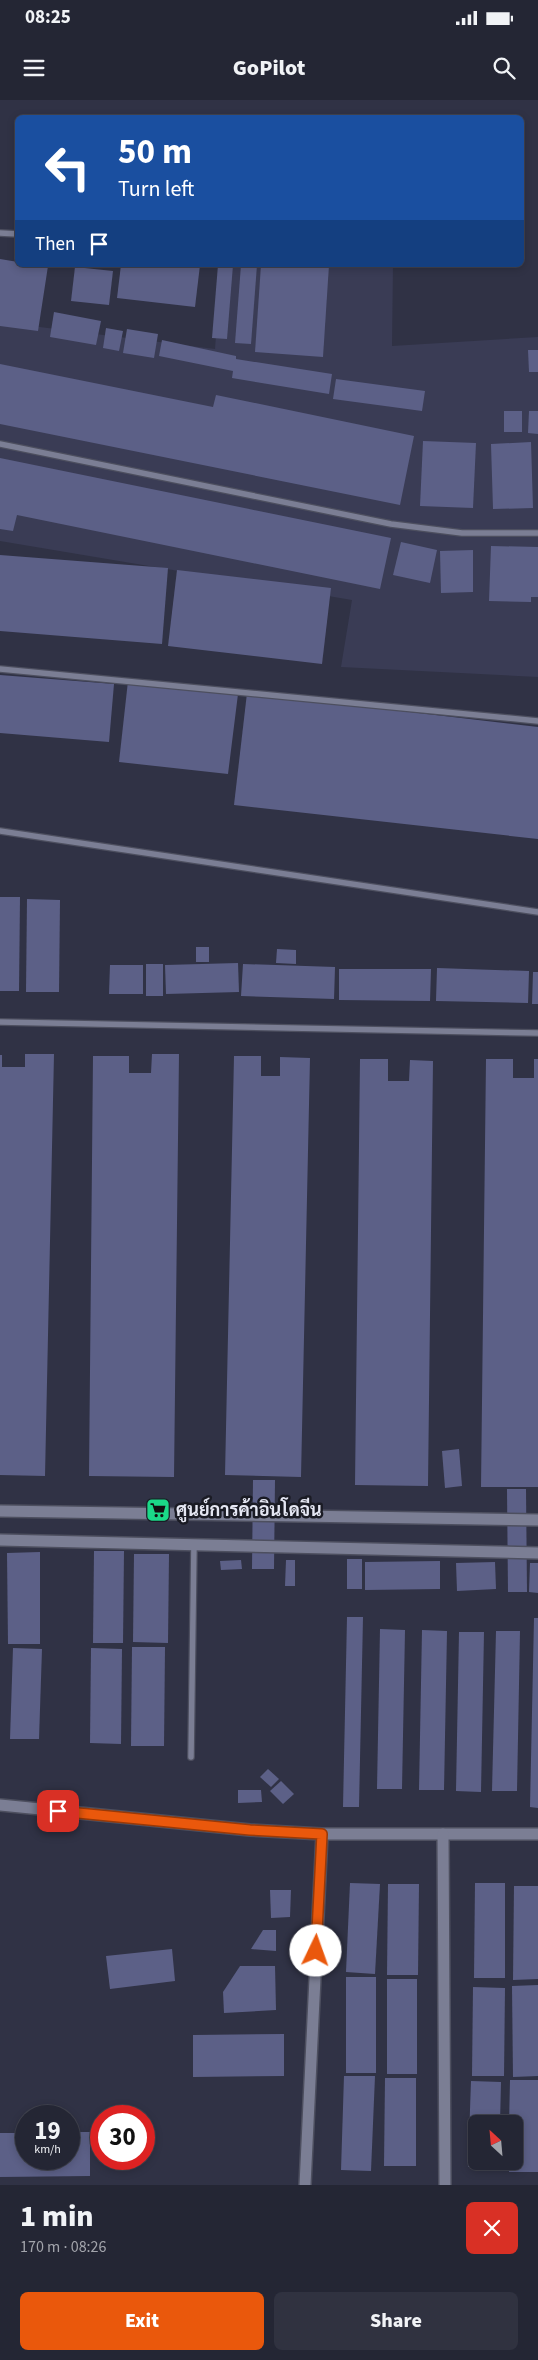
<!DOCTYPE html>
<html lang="en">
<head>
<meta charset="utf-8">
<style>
  body { margin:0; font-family:"Source Sans 3",Sarabun,sans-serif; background:#303240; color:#f1f3f6; height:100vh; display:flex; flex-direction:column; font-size:19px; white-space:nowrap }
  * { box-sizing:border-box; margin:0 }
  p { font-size:16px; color:#a3a5ac }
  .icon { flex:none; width:28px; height:28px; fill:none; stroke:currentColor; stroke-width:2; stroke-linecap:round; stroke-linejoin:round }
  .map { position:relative; height:2085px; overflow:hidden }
  .sheet { display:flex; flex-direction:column; background:#242634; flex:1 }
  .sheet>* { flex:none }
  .top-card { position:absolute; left:15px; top:15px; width:509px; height:152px; border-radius:8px; box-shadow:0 2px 8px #0003,0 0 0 1px #41434f; background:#1a4fa0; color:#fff; overflow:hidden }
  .needle { width:32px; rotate:334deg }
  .fabs { position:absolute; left:468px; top:2015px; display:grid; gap:10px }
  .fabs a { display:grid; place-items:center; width:55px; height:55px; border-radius:8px; background:#242634; box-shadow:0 2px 8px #0003,0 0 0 1px #41434f; font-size:25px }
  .speed { position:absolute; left:15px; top:2005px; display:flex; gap:10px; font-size:25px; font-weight:700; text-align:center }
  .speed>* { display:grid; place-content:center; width:65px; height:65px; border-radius:50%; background:#242634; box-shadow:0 2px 8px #0003,0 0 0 1px #41434f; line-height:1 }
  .speed small { font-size:12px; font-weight:400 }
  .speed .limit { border:8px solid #d22; background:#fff; color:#111 }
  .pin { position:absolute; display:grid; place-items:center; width:42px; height:42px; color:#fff; margin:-21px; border-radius:10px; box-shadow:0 2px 8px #0006 }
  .me { position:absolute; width:55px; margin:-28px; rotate:3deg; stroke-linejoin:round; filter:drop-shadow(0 0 4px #0008) }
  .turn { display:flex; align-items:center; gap:18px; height:105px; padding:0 20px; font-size:22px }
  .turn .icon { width:65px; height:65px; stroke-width:2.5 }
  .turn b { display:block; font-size:35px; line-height:42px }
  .then { display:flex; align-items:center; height:48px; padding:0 20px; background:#0003; gap:10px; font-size:19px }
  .round { display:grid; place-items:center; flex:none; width:52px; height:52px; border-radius:8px; background:#303240 }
  .head { display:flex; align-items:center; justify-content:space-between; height:85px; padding:0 20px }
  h1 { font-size:30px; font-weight:800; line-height:38px }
  .primary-button { display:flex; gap:10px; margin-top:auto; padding:10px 20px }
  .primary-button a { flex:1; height:58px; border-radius:8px; background:#ea580c; color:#fff; font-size:20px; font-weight:800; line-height:58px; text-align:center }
  .primary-button a+a { background:#303240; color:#f1f3f6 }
  .status { display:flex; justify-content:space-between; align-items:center; height:35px; padding:0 25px; background:#242634; direction:ltr }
  .status svg { height:14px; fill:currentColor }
  header { display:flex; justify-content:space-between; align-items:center; height:65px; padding:0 20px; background:#242634; font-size:22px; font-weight:800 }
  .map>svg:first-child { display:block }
</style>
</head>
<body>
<div class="status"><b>08:25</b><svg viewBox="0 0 49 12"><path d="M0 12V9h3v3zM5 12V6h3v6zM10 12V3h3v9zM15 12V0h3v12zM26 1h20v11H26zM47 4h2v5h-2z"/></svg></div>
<header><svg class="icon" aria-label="menu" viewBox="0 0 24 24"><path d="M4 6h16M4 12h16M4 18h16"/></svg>GoPilot<svg class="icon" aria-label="search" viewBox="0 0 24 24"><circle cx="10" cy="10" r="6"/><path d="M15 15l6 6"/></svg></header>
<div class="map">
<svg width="538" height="2085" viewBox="0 0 538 2085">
  <rect width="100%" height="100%" fill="#303245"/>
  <polygon fill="#3a3c55" points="221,165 393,165 392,246 538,237 538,577 341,567 352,500 0,441 0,222 215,249"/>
  <g fill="#5c6087">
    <polygon points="0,159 18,162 18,165 48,166 38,231 0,226"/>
    <polygon points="121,165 200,165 195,207 117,198"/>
    <polygon points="218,165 233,165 227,239 212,238"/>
    <polygon points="241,165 257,165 251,244 235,243"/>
    <polygon points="261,165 329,165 323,257 255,252"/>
    <polygon points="75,167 113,171 109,205 71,201"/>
    <polygon points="54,212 101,221 96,245 50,237"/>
    <polygon points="106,228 123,231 119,251 103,248"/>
    <polygon points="127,229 158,234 154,258 123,253"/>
    <polygon points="162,240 236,256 236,259 332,274 329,294 232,278 233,271 159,256"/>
    <polygon points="528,250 538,250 538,272 529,272"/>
    <polygon points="0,264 213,307 216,295 414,336 400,405 0,324"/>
    <polygon points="336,279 425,291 422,311 333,299"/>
    <rect x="504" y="311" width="18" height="21"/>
    <polygon points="529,311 538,311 538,334 528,333"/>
    <polygon points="423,341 476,343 473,408 420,406"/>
    <polygon points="531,342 533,408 493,409 491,344"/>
    <polygon points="0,358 391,438 380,489 17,415 13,431 0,429"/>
    <polygon points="401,442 437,450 430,483 393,475"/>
    <polygon points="491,446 538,447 538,497 531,497 531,502 489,501"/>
    <polygon points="473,450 473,492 441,493 440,451"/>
    <polygon points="0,455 168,468 162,544 0,531"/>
    <polygon points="177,470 331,488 322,564 168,546"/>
    <polygon points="0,575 114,584 109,642 0,633"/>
    <polygon points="128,581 238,594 228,674 119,662"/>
    <polygon points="247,593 538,627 538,739 234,705"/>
    <polygon points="0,797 20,797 19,891 0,891"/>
    <polygon points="27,799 60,800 59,892 26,892"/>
    <rect x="196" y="847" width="13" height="15"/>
    <polygon points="277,849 296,850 296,864 276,863"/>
    <polygon points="238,863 239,892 166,894 165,865"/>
    <rect x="146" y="864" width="17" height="32"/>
    <polygon points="243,864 335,867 334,899 241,896"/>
    <polygon points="110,865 143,865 143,894 109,894"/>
    <polygon points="437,868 529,871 528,903 436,901"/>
    <polygon points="339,869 431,869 430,901 339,900"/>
    <polygon points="533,872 538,872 538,904 532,904"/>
    <polygon points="25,954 54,954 45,1376 0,1375 0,955 2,955 2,967 25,967"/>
    <polygon points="152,954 179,954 174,1377 89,1376 93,956 129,956 129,973 151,973"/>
    <polygon points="234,956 261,956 261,976 280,976 280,957 310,958 301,1377 225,1375"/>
    <polygon points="360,959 388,959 388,981 409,981 410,960 433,961 428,1386 355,1385"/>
    <polygon points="486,959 513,959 513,978 534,978 534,959 538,959 538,1387 481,1387"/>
    <polygon points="459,1349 462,1386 445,1388 442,1351"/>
    <polygon points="253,1380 275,1380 274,1469 252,1469"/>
    <polygon points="507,1389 526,1389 527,1492 508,1492"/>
    <polygon points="94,1451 124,1451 123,1543 93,1543"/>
    <polygon points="40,1452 40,1544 8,1544 7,1453"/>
    <polygon points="134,1454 169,1454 168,1543 133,1542"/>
    <rect x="347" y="1459" width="15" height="30"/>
    <polygon points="241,1460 242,1469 221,1470 220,1461"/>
    <polygon points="286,1460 295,1460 295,1486 285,1486"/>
    <polygon points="440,1461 440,1489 365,1490 365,1462"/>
    <polygon points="495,1462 496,1489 457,1491 456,1463"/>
    <polygon points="530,1463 538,1463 538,1493 529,1492"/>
    <polygon points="347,1517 363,1517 359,1707 343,1707"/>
    <polygon points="534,1518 538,1518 538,1708 530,1707"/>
    <polygon points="380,1529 405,1530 402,1689 377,1689"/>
    <polygon points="422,1530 447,1531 444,1690 419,1690"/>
    <polygon points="496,1531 520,1531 517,1691 492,1691"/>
    <polygon points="459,1532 484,1532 481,1692 456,1691"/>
    <polygon points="132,1547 165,1547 164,1646 131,1646"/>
    <polygon points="13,1548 42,1549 39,1639 10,1639"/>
    <polygon points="91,1548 122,1549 121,1644 90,1643"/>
    <polygon points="268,1669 279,1679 271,1687 260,1677"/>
    <polygon points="281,1681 294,1694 283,1704 270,1691"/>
    <polygon points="238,1690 261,1690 262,1702 238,1703"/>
    <polygon points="350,1783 380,1784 375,1874 346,1872"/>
    <polygon points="475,1783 505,1783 505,1878 474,1878"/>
    <polygon points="388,1784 419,1784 418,1875 387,1875"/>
    <polygon points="514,1786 538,1786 538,1879 513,1880"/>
    <polygon points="270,1790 291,1790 290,1817 271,1818"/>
    <polygon points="263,1830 276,1830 276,1851 251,1849"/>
    <polygon points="172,1849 175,1881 110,1889 106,1856"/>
    <polygon points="240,1866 275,1866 276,1910 224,1913 223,1892"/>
    <rect x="346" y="1877" width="30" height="96"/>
    <rect x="387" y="1879" width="30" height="95"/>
    <polygon points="538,1885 538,1976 513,1977 512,1886"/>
    <polygon points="473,1887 505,1888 504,1976 472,1976"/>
    <polygon points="284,1934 284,1976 193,1977 193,1935"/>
    <polygon points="344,1976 375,1976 371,2071 341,2070"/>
    <polygon points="385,1978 416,1978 416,2066 384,2066"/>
    <polygon points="510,1980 538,1980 538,2072 509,2072 509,2061 514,2061 514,2024 509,2024"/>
    <polygon points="471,1981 501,1982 500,2024 476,2024 476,2061 499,2061 498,2068 468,2067"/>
    <polygon points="69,2032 90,2032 90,2076 0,2077 0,2033 26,2033 26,2059 69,2059"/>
  </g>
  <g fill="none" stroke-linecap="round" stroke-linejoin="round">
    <g stroke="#4d4f5f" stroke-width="8">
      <g id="service">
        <polyline points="0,133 18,134"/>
        <polyline points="0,344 391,424 462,433 538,433"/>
        <polyline points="0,569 538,621"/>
        <polyline points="0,731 538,812"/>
        <polyline points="0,922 538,933"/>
        <polyline points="191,1657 194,1444"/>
      </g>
    </g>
    <g stroke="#4d4f5f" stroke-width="14">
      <g id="minor">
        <polyline points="0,1411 538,1420"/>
        <polyline points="0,1440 538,1453"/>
        <polyline points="0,1705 250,1730 322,1734 538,1734"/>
        <polyline points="443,1734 445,2085"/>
        <polyline points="305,2085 322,1734"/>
      </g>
    </g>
    <use href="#service" stroke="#7b7e94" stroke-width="5.5"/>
    <use href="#minor" stroke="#7b7e94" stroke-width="11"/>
  </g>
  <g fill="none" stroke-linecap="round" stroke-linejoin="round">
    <g stroke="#983908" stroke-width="12">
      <polyline id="route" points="58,1711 250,1730 322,1734 316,1851"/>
    </g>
    <use href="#route" stroke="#ea580c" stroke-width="9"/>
  </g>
  <defs>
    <g id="supermarket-square" transform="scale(1.25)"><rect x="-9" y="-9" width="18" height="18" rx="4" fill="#1bd988" stroke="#1a1b24"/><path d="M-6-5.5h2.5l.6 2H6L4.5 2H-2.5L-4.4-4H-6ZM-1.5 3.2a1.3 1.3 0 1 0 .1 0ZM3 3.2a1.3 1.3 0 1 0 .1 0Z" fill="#111"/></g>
  </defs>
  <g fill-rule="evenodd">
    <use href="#supermarket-square" x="158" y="1410"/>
  </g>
  <g text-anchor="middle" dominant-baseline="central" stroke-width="5" stroke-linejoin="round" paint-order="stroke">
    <g font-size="18" font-weight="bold" fill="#e5e7f3" stroke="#1a1b24" text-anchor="start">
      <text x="176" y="1410">ศูนย์การค้าอินโดจีน</text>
    </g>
  </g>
</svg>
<div class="fabs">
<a><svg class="needle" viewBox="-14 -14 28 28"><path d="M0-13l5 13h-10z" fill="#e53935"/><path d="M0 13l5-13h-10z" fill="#a3a5ac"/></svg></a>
</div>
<div class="speed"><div>19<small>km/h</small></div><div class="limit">30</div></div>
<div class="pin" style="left:58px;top:1711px;background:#d93025"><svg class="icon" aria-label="arrive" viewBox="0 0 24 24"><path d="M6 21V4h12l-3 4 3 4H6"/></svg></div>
<svg class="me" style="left:316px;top:1851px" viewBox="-20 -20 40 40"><circle r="19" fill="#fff"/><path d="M0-13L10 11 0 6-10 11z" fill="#ea580c"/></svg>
<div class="top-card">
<div class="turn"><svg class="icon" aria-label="left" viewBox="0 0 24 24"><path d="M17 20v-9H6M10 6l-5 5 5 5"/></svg><div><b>50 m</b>Turn left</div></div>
<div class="then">Then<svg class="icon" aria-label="arrive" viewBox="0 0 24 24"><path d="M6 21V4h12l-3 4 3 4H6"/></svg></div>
</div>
</div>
<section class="sheet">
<div class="head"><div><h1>1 min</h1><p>170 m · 08:26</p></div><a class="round" style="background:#d93025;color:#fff"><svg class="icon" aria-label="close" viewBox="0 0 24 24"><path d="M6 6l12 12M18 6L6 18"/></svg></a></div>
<div class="primary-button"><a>Exit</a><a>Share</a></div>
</section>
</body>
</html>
